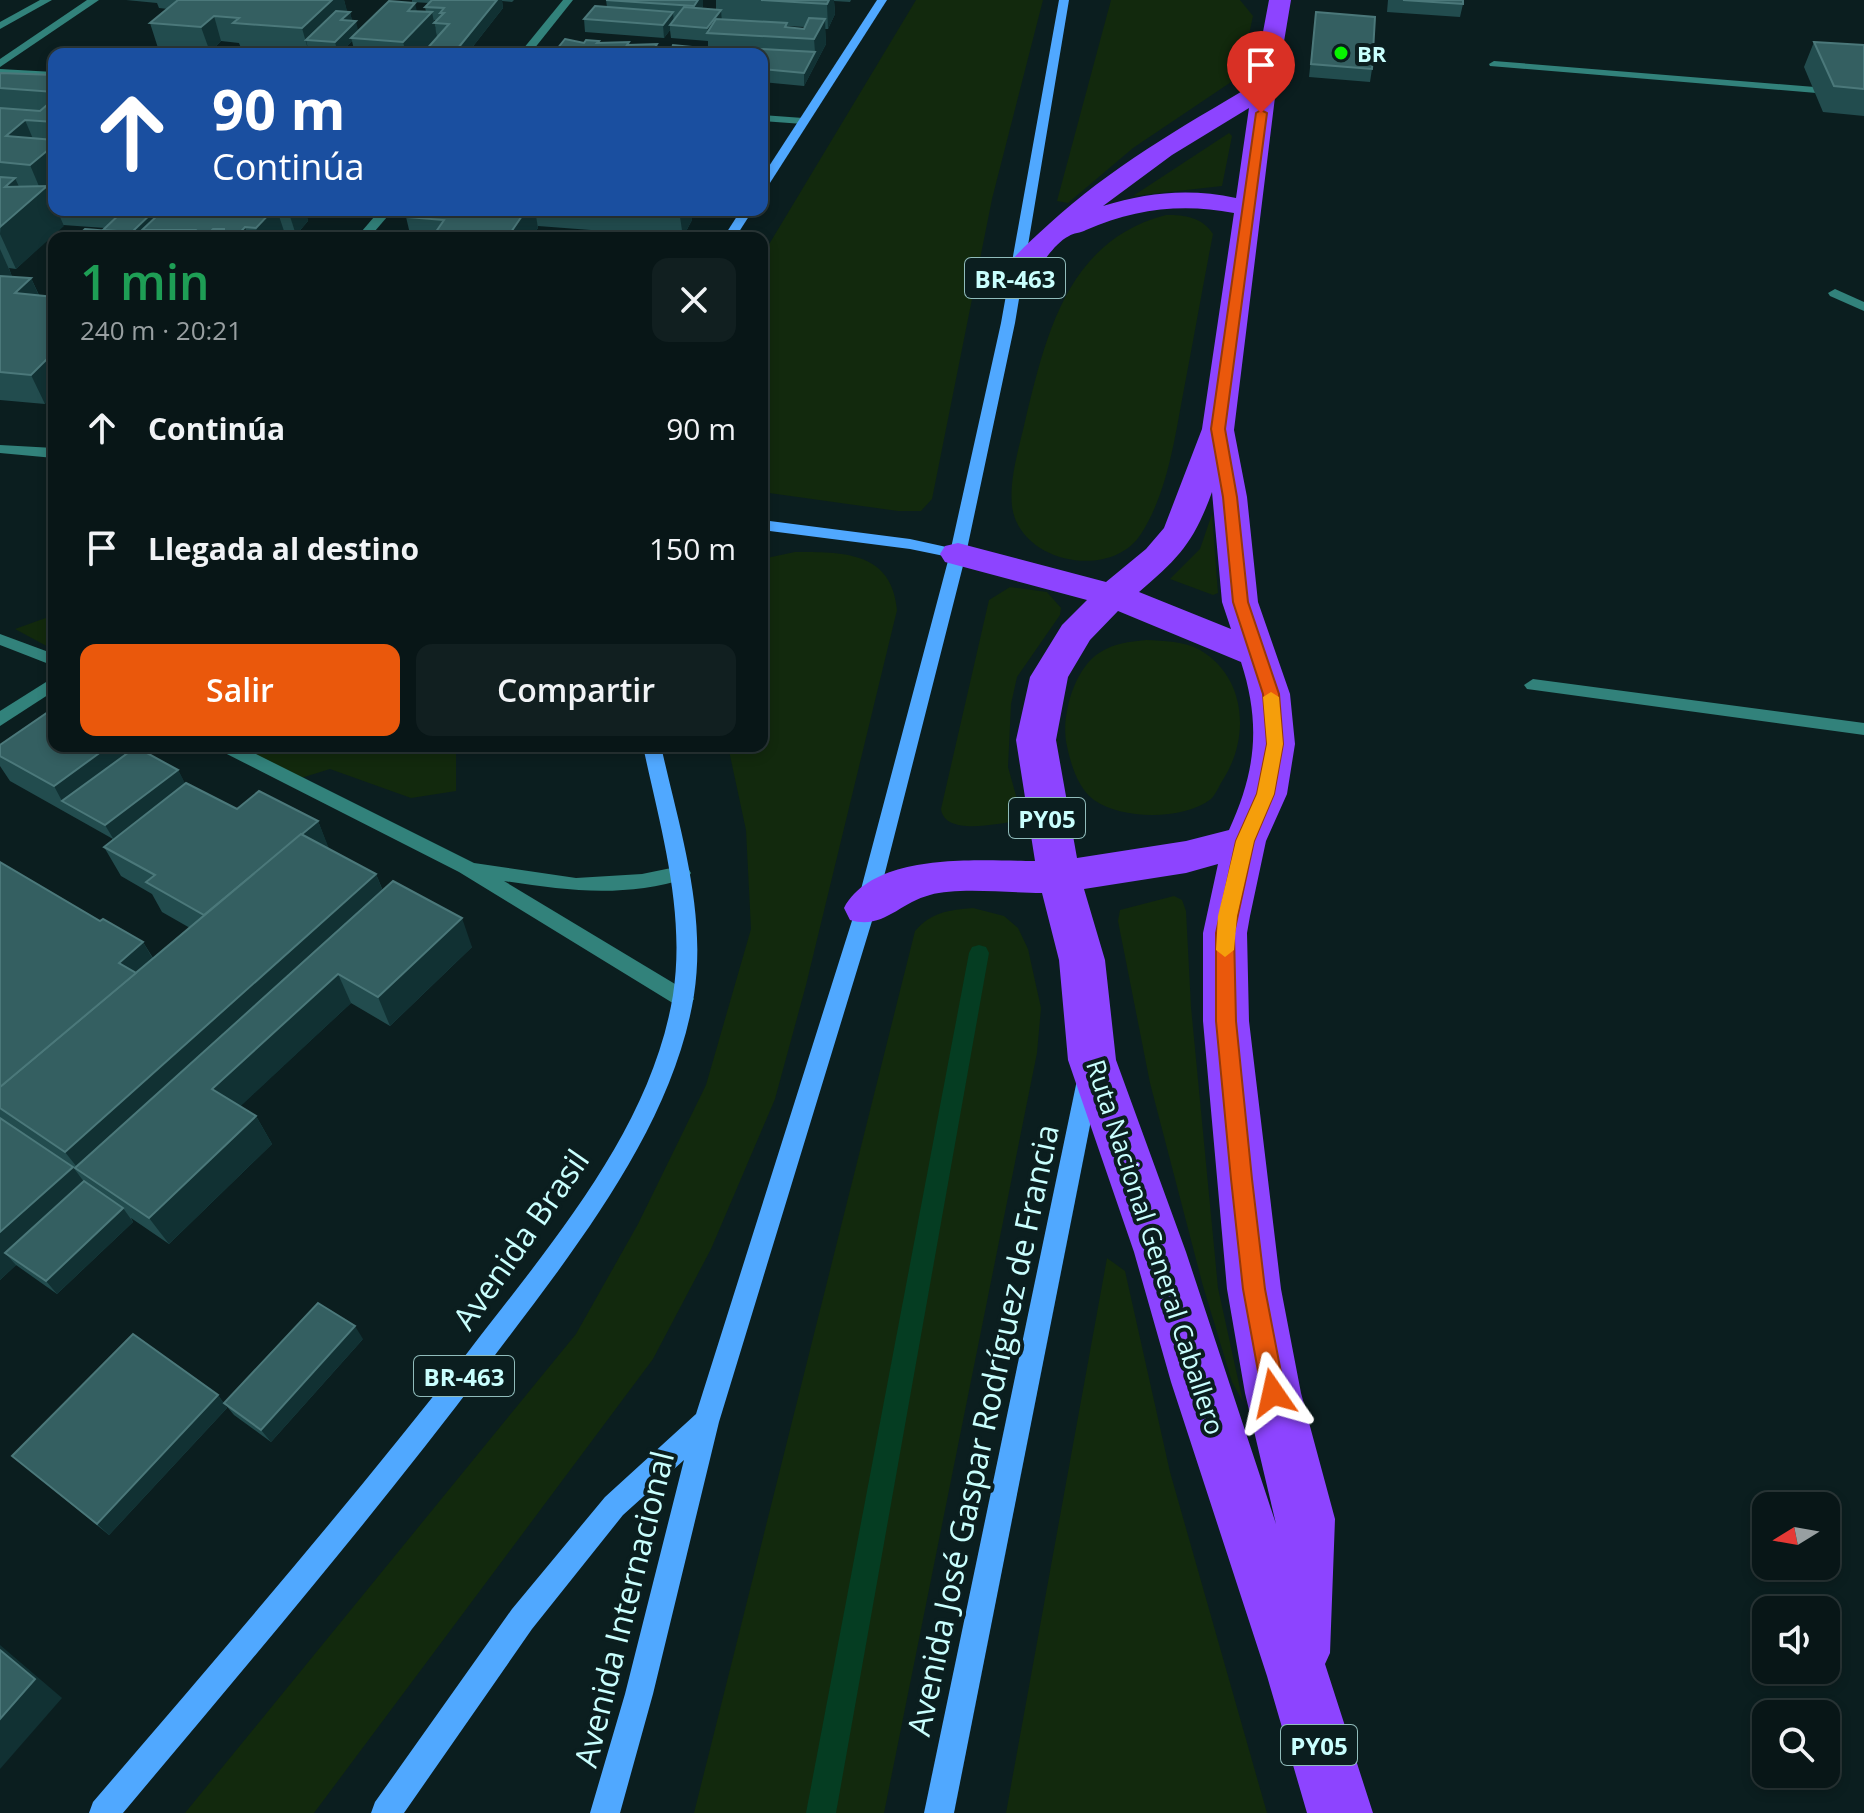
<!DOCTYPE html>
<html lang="es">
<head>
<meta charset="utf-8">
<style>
  body { margin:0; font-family:"Open Sans",sans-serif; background:#111f20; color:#f1f3f6; height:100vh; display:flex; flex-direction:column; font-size:30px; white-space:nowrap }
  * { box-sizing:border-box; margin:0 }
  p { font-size:26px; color:#989fa1 }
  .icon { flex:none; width:44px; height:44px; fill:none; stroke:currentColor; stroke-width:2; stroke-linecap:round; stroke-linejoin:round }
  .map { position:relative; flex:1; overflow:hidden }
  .details { position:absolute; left:48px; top:232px; width:720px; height:520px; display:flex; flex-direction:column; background:#081617; border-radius:16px; box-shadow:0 4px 12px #0003,0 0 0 2px #293536 }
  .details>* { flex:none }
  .top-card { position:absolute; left:48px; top:48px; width:720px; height:168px; border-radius:16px; box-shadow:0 4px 12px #0003,0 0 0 2px #293536; background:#1a4fa0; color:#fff; overflow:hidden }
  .needle { width:52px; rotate:259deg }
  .buttons { position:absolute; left:1752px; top:1492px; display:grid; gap:16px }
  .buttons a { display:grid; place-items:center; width:88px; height:88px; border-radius:16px; background:#081617; box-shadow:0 4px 12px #0003,0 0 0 2px #293536; font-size:40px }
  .pin { position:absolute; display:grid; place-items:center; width:68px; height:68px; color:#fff; margin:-82px -34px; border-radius:50% 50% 50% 0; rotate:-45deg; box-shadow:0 0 8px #0007 }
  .pin .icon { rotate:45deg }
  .me { position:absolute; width:88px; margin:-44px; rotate:349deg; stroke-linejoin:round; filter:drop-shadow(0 0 6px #0008) }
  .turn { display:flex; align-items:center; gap:28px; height:168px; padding:0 32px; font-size:36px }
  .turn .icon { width:104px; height:104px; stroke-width:2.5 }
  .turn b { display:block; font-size:56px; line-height:68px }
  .round { display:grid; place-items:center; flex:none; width:84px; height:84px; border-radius:16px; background:#111f20 }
  .overview { display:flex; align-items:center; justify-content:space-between; height:136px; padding:0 32px }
  h1 { font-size:48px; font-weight:600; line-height:60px; color:#1e9e55 }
  .primary-button { display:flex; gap:16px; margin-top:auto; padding:16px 32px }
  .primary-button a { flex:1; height:92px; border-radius:16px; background:#ea580c; color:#fff; font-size:32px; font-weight:600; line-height:92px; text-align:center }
  .primary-button a+a { background:#111f20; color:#f1f3f6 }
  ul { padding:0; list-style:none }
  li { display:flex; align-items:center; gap:24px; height:120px; padding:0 32px }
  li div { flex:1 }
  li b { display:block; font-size:30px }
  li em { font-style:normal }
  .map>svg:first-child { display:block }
</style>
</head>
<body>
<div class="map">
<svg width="1864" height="1813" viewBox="0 0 1864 1813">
  <rect width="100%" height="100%" fill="#0b1e1f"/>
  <g fill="#12290d">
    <polygon points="916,0 1043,0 992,199 932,499 921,511 898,511 762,492 762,256"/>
    <polygon points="1111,0 1240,0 1253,16 1240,76 1133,148 1068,203 1057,201"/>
    <polygon points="1229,133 1232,136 1222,186 1133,196"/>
    <path d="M1166 215C1185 215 1202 217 1213 234 1203 285 1194 337 1184 389 1175 436 1168 492 1141 534 1111 581 1019 563 1012 506 1009 477 1020 445 1026 417 1047 331 1069 240 1166 215Z"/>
    <polygon points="1212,514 1218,593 1213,595 1170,579 1200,549"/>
    <path d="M795 552C842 552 892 551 897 610L806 985 775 1099 711 1249 653 1359 314 1813H185L576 1334 638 1224 706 1085 751 929 746 830 728 746H762V559Z"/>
    <path d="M1010 587 1047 592 1061 608 1060 615 1017 677 1011 704 1008 767 1022 817 1019 821C999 823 945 837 941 809L989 600Z"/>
    <polygon points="54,615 54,650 15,629"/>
    <path d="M1146 640C1163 641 1185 641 1200 650 1246 677 1250 736 1224 778 1220 784 1216 794 1211 799 1184 820 1122 820 1094 800 1078 788 1071 765 1067 746 1060 718 1074 669 1099 653 1114 643 1129 642 1146 640Z"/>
    <polygon points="239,746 456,746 456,791 411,798 330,769 301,778"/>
    <polygon points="1174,896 1182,900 1186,911 1191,1007 1218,1288 1243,1402 1232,1382 1203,1286 1150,1083 1118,921 1120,910"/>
    <path d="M973 908 1004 916 1018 928 1028 949 1041 1008 1037 1053 884 1813H694L915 931C931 912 949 910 973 908Z"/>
    <polygon points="1107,1258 1125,1271 1170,1472 1267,1813 1006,1813"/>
  </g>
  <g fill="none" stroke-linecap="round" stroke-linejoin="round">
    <polygon fill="#053d22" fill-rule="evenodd" points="979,945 986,947 989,953 836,1813 806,1813 969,953 972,947"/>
    <g fill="#32827b" fill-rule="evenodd">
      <polygon points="40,0 52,0 0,29 0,22"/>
      <polygon points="87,0 99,0 0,67 0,59"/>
      <polygon points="563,0 573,0 530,54 519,54"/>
      <polygon points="1494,61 1864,91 1864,97 1490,66 1489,64"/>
      <polygon points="0,69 54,72 54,78 0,75"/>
      <polygon points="762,115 803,118 809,121 803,124 762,121"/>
      <polygon points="380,210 393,210 369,238 356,238"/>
      <polygon points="1835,289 1864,302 1864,311 1830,296 1828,293"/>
      <polygon points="0,445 54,448 54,458 0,453"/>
      <polygon points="0,634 54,654 54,666 0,645"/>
      <polygon points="54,677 54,691 0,726 0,711"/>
      <polygon points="1533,679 1864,723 1864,735 1527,689 1524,685"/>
      <path d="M216 746H240L474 863 576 878 642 874 681 866 688 868 691 873 688 878C624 898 568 891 504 881L690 993 694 999 690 1005 683 1007 676 1005 459 872 219 750Z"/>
    </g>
    <g fill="#50a8ff" fill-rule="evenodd">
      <polygon points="877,0 887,0 768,186 762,190 762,177"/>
      <polygon points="1059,0 1069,0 1015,323 966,554 876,908 719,1422 653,1694 620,1813 590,1813 625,1694 684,1460 623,1515 532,1629 404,1813 371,1813 375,1802 512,1609 605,1497 696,1414 856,908 949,557 910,549 762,530 762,520 910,539 951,548 1001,323"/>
      <polygon points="741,210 753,210 735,238 723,238"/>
      <path d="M643 746H661C679 827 707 911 694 995 672 1132 567 1259 486 1367 371 1520 246 1666 123 1813H89L93 1802C220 1654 348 1506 468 1352 549 1246 651 1130 673 995 686 911 660 827 643 746Z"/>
      <polygon points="1088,1071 1096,1074 1099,1080 954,1813 924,1813 1077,1080 1080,1074"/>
    </g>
    <path fill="#8d44ff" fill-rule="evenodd" d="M1269 0H1291L1276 89 1234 430 1247 497 1258 602 1290 694 1295 744 1287 794 1266 841 1250 916 1247 933 1249 1021 1281 1289 1301 1393 1335 1519 1330 1653 1325 1664 1373 1813H1307L1267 1676 1171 1382 1134 1252 1068 1060 1059 960 1042 893C1011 893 957 887 930 895 899 903 883 930 850 920L844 908C875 851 980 861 1035 861L1016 740 1030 677 1062 625 1087 600 945 562 940 554 945 546 958 543 1106 582 1146 549 1164 528 1202 429 1234 213C1182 203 1134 209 1086 230 1081 233 1073 233 1069 236 1045 248 1037 287 1006 279L1002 273C1014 255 1033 239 1049 224 1110 168 1181 127 1253 85ZM1249 108 1236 198C1190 188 1148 192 1103 206L1172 155ZM1212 492 1222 602 1231 629 1139 592C1179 558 1194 542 1212 492ZM1118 611 1241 662C1261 724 1256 771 1229 830L1186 841 1077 858 1056 740 1068 677 1090 640ZM1218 864 1203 933V1021L1227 1289 1245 1393 1276 1524 1186 1252 1116 1060 1105 960 1084 889 1186 873Z"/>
  </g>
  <g fill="#224c4e" fill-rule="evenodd">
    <polygon points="126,0 344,0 347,12 350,12 352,21 358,31 417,11 426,12 425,7 429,3 412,2 412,0 514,0 512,2 502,1 503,8 467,54 425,54 425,51 438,36 437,36 434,23 437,20 434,20 437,37 421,54 355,54 352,41 339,54 241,48 239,43 221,41 210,52 158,48 150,23 168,9 159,8 157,3"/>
    <path d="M606 0H703V6L702 8 716 10V0H851L850 2 834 1 835 14 828 29H825L826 44 804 86 762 82V54L584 43 599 41 600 43 629 42V45L657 44 658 47 708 49V41L671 38 670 30 664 38 585 32 584 19 607 7ZM787 26 804 27V29L787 28Z"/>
    <polygon points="1388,0 1463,0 1463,4 1460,17 1387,12"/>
    <polygon points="1316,12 1372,69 1370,82 1309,77"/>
    <polygon points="1814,42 1864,45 1864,116 1823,112 1804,67"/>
    <polygon points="0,73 54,75 54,181 47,187 51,194 54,191 54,210 305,210 308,221 296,235 285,234 281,238 75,238 103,230 105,228 63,225 16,269 9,268 12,277 31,278 39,295 45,404 0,400"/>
    <polygon points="412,210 691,210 692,220 683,237 538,226 538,228 531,238 411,238 406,217"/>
    <polygon points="54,257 54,274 49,262"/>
    <polygon points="0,745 143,746 146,752 178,770 185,784 237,809 318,821 329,850 376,874 383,891 472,947 390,1026 351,1003 240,1106 256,1116 272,1144 169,1244 131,1218 133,1222 57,1294 16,1265 0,1280 0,862 100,921 143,942 153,958 190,928 162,912 152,894 121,876 104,847 113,839 10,781 0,766"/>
    <polygon points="363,1339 271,1442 234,1415 224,1403"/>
    <polygon points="218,1395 227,1408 109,1535 12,1456"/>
  </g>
  <g fill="#113133">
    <polygon points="332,0 344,0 348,14 350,12 353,24 356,21 359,34 351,38 352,41 339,54 338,54 335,42 306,40 309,53 302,28"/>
    <polygon points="497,0 502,0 503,8 467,54 455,54"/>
    <polygon points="698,0 703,0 703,6 695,19 694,6"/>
    <polygon points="829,0 834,0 835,14 828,29 827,4"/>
    <polygon points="415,3 420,24 432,12 437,37 421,54 406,54 403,42 408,11"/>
    <polygon points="721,10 722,23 708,33 707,28"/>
    <polygon points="673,12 674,25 670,25 670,30 664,38 663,25"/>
    <polygon points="214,16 221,41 210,52 201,27"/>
    <polygon points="825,19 826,44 804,86 804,73 815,52 814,39"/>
    <polygon points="25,120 36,146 6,136"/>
    <polygon points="54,145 54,181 47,187 54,202 54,210 57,210 64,226 16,269 0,234 5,187 15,178 27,204 41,191 30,165"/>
    <polygon points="112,210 128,210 120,230"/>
    <polygon points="155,210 160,224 142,230 145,238 126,238"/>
    <polygon points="273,210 277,210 285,234 281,238 259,238 256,228"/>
    <polygon points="288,210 305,210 308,221 296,235"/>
    <polygon points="526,210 535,210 538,228 531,238 507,238"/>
    <polygon points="679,210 691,210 692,220 683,237"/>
    <polygon points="245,227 249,238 237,238 236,237"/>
    <polygon points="213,229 216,238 208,238 207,235"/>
    <polygon points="0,249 13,278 0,289"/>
    <polygon points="31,278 44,307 15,293"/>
    <polygon points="54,352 54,395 45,404 31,375"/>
    <polygon points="109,746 143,746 149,758 62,801 54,786"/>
    <polygon points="178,770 186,785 114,840 105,825"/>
    <polygon points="318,821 330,851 205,916"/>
    <polygon points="376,874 393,917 80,1171 65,1152"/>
    <polygon points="462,918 472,947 390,1026 378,997"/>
    <polygon points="143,942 160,971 29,1127 119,963"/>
    <polygon points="338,974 351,1003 229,1117 212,1089"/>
    <polygon points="256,1116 272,1144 169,1244 149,1218"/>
    <polygon points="73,1167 93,1194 5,1253 16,1265 0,1280 0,1232"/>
    <polygon points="123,1208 133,1222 57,1294 46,1281"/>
    <polygon points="355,1326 363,1339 271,1442 261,1430"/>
    <polygon points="218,1395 227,1408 109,1535 97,1524"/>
    <polygon points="0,1645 62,1698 0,1769"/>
  </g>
  <g fill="#345f61" stroke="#4b787a" stroke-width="2">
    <polygon points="178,0 332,0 302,28 233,23 239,18 214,16 201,27 150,23"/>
    <polygon points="432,0 497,0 454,53 425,51 449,24 434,23 444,13 440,13 444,8 425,7"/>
    <polygon points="606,0 698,0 694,6"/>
    <polygon points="761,0 829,0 827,4"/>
    <polygon points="1403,0 1463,0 1463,4"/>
    <polygon points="389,1 415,3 408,11 432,12 403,42 351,38"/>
    <polygon points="595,6 673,12 663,25 584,19"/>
    <polygon points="684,7 721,10 707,28 670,25"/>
    <polygon points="336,11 350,12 341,20 356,21 335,42 306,40"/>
    <polygon points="1316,12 1375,17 1372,69 1311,64"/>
    <polygon points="809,18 825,19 814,39 707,33 716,19 787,23 785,27 804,29"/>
    <polygon points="565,39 584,43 586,40 599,41 597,43 629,42 627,45 657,44 655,47 672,48 673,45 722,50 724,47 815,52 804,73 762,69 762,54 553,54"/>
    <polygon points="1814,42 1864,45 1864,89 1834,86"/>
    <polygon points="0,73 54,75 54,92 0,88"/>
    <polygon points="54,99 54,122 25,120 6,136 54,140 54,145 30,165 0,162 0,108 40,111"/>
    <polygon points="0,177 15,178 5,187 47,186 0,227"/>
    <polygon points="124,210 155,210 132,232 103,230"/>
    <polygon points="175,210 273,210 256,228 245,227 236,237 224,236 224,229 213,229 207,235 191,234 195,230 142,230 160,213 171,214"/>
    <polygon points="412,210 526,210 507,238 463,238 433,236 444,220 406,217"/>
    <polygon points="85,229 198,238 75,238"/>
    <polygon points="0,276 31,278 15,293 54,297 54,352 31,375 0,372"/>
    <polygon points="54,708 54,746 109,746 54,786 0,756 0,745"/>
    <polygon points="136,747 178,770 105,825 62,801"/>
    <polygon points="186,783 237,809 259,791 318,821 204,915 146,882 155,875 104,847"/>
    <polygon points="301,834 376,874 65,1152 0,1108 0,1087"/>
    <polygon points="0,862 100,921 103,919 143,942 119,963 136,973 0,1087"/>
    <polygon points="393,881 462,918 378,997 338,974 212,1089 256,1116 149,1218 75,1168"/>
    <polygon points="0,1118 73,1167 0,1232"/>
    <polygon points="84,1181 123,1208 46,1281 5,1253"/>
    <polygon points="318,1303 355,1326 261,1430 224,1403"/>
    <polygon points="133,1334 218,1395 97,1524 12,1456"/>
    <polygon points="0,1650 35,1679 0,1719"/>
  </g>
  <polygon fill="#ea580c" stroke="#983908" stroke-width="2" points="1261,110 1267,113 1225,429 1237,497 1248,602 1279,694 1283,744 1274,794 1254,841 1234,933 1236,1021 1252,1179 1265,1289 1285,1393 1281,1401 1273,1404 1265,1401 1262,1393 1243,1289 1231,1179 1216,1021 1216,933 1236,841 1257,794 1267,744 1263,694 1233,602 1223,497 1211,429 1256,113"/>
  <polygon fill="#f59e0b" points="1271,692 1279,697 1283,744 1274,794 1254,841 1237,916 1234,950 1225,957 1216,950 1218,916 1236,841 1257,794 1267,744 1263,697"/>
  <circle fill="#07f400" stroke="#0b1e1f" stroke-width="3" cx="1341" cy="53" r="8"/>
  <g text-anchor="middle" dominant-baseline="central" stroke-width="8" stroke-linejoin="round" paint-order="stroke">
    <g font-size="22" font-weight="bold" fill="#c9fffe" stroke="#0b1e1f" text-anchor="start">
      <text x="1357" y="53">BR</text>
    </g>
    <g fill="#0b1e1f" stroke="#90bcbb" stroke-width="2">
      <rect x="965" y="258" width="100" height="40" rx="6"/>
      <rect x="1009" y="798" width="76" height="40" rx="6"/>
      <rect x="414" y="1356" width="100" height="40" rx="6"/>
      <rect x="1281" y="1725" width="76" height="40" rx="6"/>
    </g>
    <g font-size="24" font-weight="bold" fill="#c9fffe">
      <text x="1015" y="278">BR-463</text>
      <text x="1047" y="818">PY05</text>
      <text x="464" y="1376">BR-463</text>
      <text x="1319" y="1745">PY05</text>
    </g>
    <g font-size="26" fill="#c9fffe" stroke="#0b1e1f">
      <text transform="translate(1156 1247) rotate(72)">Ruta Nacional General Caballero</text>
    </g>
    <g font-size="32" fill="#c9fffe" stroke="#0b1e1f">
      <text transform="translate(520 1239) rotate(-55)">Avenida Brasil</text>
      <text transform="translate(982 1430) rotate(-78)">Avenida José Gaspar Rodríguez de Francia</text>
      <text transform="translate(623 1609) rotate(-76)">Avenida Internacional</text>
    </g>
  </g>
</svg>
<div class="buttons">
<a><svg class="needle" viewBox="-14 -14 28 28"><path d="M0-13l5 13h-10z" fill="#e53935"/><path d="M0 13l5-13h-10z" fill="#989fa1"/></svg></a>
<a><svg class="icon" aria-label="sound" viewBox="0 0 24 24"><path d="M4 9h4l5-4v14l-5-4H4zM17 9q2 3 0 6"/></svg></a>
<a><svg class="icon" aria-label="search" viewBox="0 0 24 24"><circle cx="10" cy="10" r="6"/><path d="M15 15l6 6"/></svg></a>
</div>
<div class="pin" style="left:1261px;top:113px;background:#d93025"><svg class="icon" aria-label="arrive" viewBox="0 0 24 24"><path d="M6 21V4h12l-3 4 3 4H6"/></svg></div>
<svg class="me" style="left:1273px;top:1393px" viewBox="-20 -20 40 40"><path d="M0-17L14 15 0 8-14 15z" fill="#ea580c" stroke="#fff" stroke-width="4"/></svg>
<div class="top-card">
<div class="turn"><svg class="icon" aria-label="ahead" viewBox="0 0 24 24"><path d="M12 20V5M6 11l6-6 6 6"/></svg><div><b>90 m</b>Continúa</div></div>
</div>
<section class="details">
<div class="overview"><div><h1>1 min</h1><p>240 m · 20:21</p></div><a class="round"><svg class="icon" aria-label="close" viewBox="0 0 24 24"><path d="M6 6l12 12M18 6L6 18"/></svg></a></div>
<ul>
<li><svg class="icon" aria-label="ahead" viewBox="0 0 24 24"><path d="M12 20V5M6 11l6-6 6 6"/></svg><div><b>Continúa</b></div><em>90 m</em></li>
<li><svg class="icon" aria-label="arrive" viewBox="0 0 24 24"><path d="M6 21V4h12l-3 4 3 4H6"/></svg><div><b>Llegada al destino</b></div><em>150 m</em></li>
</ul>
<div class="primary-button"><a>Salir</a><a>Compartir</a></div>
</section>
</div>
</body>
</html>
